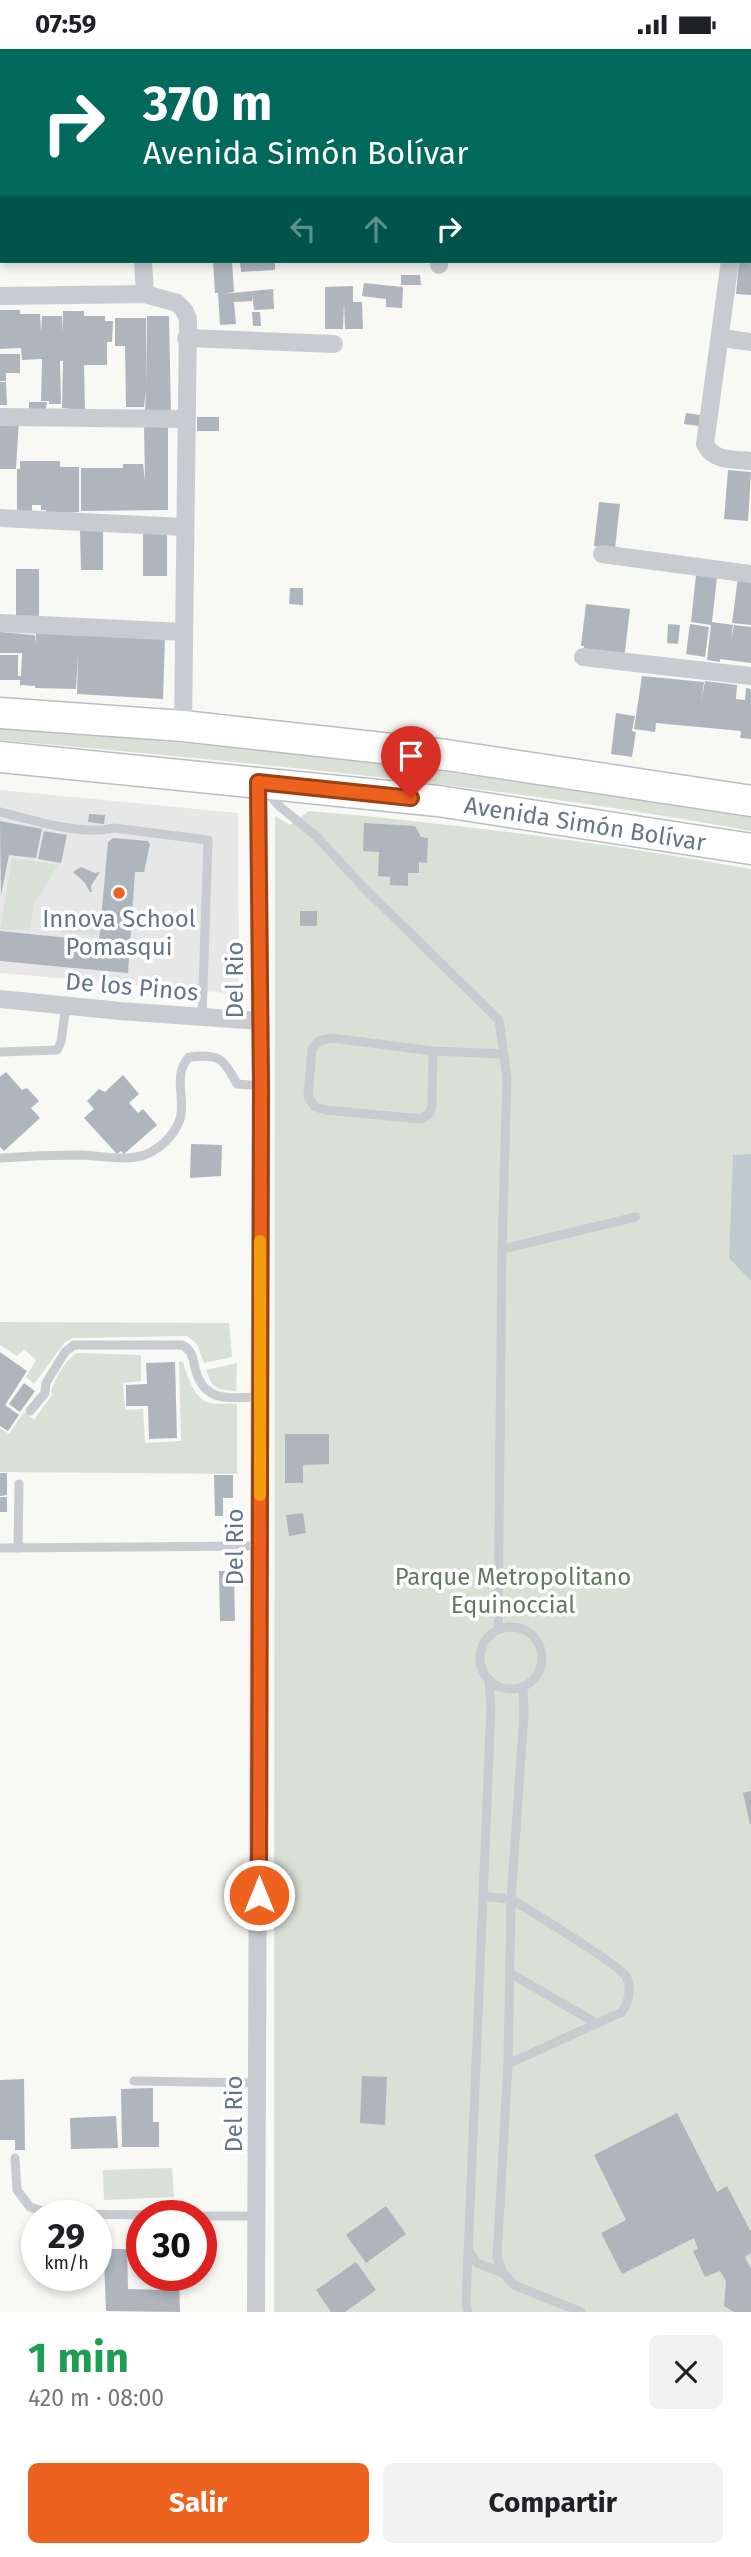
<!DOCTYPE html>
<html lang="es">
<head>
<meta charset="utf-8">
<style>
  body { margin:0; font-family:"Fira Sans",sans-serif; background:#f2f2f2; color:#202124; height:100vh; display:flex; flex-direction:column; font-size:26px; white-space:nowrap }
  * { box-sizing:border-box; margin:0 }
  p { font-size:23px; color:#757577 }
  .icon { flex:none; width:38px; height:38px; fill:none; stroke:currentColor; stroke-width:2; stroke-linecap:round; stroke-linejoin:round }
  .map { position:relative; height:2263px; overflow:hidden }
  .panel { display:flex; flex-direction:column; background:#fff; flex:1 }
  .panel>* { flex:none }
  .hud { position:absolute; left:0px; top:0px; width:752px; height:214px; box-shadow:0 4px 10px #0003; background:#00695c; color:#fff; overflow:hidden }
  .speed { position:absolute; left:21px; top:2151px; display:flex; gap:14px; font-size:35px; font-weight:700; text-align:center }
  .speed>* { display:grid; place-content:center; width:91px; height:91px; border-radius:50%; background:#fff; box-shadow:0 4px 10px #0003; line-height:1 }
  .speed small { font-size:18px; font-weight:400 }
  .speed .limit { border:10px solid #d22; background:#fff; color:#111 }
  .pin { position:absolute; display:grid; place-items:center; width:60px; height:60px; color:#fff; margin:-72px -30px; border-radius:50% 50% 50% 0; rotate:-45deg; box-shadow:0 0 7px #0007 }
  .pin .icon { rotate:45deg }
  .me { position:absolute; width:77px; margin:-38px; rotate:0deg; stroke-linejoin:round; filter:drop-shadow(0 0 5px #0008) }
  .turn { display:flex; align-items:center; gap:24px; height:147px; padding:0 28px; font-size:32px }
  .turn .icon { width:91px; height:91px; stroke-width:2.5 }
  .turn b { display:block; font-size:49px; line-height:60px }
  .lanes { display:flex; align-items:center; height:66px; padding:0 28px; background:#0003; justify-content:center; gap:35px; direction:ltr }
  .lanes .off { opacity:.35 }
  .round { display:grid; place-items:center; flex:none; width:74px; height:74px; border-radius:10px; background:#f2f2f2 }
  .summary { display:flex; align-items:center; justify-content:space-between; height:119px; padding:0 28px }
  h1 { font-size:42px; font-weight:700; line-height:52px; color:#1e9e55 }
  .cta { display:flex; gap:14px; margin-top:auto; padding:14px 28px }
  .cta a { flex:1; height:80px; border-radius:10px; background:#ee621f; color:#fff; font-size:28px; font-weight:700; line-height:80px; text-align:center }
  .cta a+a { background:#f2f2f2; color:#202124 }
  .status { display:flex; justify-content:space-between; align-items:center; height:49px; padding:0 35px; background:#fff; direction:ltr }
  .status svg { height:19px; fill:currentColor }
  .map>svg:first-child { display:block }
</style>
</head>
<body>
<div class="status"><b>07:59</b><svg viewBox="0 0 49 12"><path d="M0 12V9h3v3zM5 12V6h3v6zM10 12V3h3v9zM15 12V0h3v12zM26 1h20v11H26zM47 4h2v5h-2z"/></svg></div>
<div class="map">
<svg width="751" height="2263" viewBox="0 0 751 2263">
  <rect width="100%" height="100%" fill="#f8f8f5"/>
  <polygon fill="#e6e7e6" points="0,741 238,764 239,945 0,924"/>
  <g fill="#d9e0d6">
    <path d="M0 678 340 708 751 766V782C503 736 251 714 0 691Z"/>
    <path d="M309 762C457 775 604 793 751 820V2263H274L275 767 290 776Z"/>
    <polygon points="12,809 58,816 34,855 30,881 0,880"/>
    <polygon points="67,864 98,879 98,886 61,883 63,866"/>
    <polygon points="0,1273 229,1274 232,1308 204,1314 197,1295 187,1287 73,1289 65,1293 34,1335 26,1328 36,1311 24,1300 17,1307 0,1296"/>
    <path d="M77 1304 141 1306V1332L123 1334 125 1361 143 1360 145 1394 181 1392 179 1312 183 1313C186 1324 194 1349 207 1353 215 1356 227 1354 237 1355V1425L0 1423V1379L9 1385 24 1363 34 1371 53 1345 51 1343C55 1329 64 1312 77 1304Z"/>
    <path d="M237 1314 236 1342C216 1340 213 1341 206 1321Z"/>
    <polygon points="172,2119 174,2148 104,2151 103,2121"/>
  </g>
  <polygon fill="#bfcacf" points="751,1105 751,1232 729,1209 733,1106"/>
  <g fill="#aeb5bc">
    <polygon points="232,212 234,243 222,245 273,240 274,260 254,261 252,245 252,252 234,253 236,275 220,276 218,244 215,244 213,213"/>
    <polygon points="240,212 275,212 275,221 241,223"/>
    <polygon points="739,212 751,212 751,246 736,245"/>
    <polygon points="401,226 420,226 421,236 401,236"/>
    <polygon points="364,234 403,238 402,259 386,258 386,250 362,247"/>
    <polygon points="353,237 353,253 362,253 363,280 345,280 344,253 343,280 325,280 325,238"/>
    <polygon points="0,261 20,261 20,265 40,265 41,283 42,267 62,267 63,284 63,262 84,262 84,267 105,267 105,272 113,272 112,293 107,293 107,316 84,316 85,362 72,362 72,360 62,359 63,312 60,312 61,355 49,355 49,352 41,352 42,310 22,311 21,299 0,300"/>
    <polygon points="252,263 260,263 261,277 253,277"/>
    <polygon points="147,267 169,267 171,365 145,364 146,341 144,358 126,358 125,297 115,297 115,269 146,269 146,337"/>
    <polygon points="0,305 20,305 20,324 6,324 6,332 0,332"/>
    <polygon points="0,333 6,333 7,356 0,356"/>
    <polygon points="29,353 47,353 46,361 29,361"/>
    <polygon points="686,364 700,366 699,377 684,375"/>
    <rect x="197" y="368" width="22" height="14"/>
    <polygon points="0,369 19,370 16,420 0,420"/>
    <polygon points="144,375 168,375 168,461 81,462 81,419 123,419 123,415 143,415 145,432"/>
    <polygon points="20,412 60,412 60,418 79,418 79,463 46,465 46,461 41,461 41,456 32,456 32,465 17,465 17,420 20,420"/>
    <polygon points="728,421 751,423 748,472 724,470"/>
    <polygon points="599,453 620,455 615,500 594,497"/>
    <polygon points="80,480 103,480 103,521 81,521"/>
    <rect x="143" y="480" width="24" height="47"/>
    <polygon points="16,520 39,520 39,569 16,570"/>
    <polygon points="696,526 717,528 712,573 733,576 731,592 734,576 751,578 751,614 720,610 720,613 707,611 711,576 691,573"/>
    <polygon points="738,528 751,530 751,576 732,574"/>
    <polygon points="290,539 303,539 303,556 289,555"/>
    <polygon points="586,555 630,560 624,610 583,605 584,597 581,597"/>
    <polygon points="668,575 680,576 678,595 667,594"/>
    <polygon points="690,575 709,578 705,608 686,605"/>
    <polygon points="36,582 61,583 61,586 165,588 163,650 77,645 78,606 76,640 35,639 35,637 20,636 20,631 0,631 0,606 18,606 18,627 21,627 22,604 0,604 0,583 35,586 36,595"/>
    <polygon points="642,627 704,633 701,653 705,632 737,636 736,650 745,651 746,639 751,640 751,690 740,689 741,682 656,674 655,683 634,680"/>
    <polygon points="616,664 635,667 632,682 636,683 632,708 611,705"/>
    <polygon points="89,765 105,766 104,775 88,773"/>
    <polygon points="0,772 42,780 36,809 9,806 1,846"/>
    <polygon points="364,774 415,777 421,788 428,789 427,814 419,813 419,824 408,824 408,837 390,836 390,828 378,827 379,803 363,802"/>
    <polygon points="44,782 67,786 61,814 38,810"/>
    <polygon points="113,789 148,792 150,795 144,823 135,823 128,924 0,912 0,882 99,892 108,793"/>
    <polygon points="81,818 95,824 100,823 91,837 92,843 90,843 85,834 73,823"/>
    <rect x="300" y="862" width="17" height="15"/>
    <polygon points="6,1023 22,1041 27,1039 39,1052 31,1059 40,1069 4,1102 0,1098 0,1028"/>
    <polygon points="123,1026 139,1045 129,1054 138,1064 143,1060 157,1076 124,1105 121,1102 117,1105 84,1069 94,1060 87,1052 99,1040 105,1043"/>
    <polygon points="191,1095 222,1096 221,1127 190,1129"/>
    <polygon points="0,1303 27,1322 5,1356 19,1366 8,1382 0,1377"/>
    <polygon points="175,1313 177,1389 149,1390 148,1357 126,1357 126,1336 147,1335 146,1314"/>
    <polygon points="24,1334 35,1342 20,1363 9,1355"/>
    <polygon points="285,1385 329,1385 329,1415 303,1416 303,1434 285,1434"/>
    <polygon points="0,1424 7,1424 7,1446 0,1447"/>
    <polygon points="214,1426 233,1426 233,1449 223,1449 223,1467 215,1467"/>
    <rect x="0" y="1448" width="7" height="15"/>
    <polygon points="303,1464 306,1484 289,1487 286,1466"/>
    <polygon points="219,1522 234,1522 235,1572 220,1572"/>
    <polygon points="751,1742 751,1775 750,1775 743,1744"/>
    <polygon points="362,2027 387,2028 385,2076 360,2074"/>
    <polygon points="24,2030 25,2101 15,2101 15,2091 0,2091 0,2031"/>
    <polygon points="153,2039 153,2073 159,2073 159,2098 122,2098 121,2040"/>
    <polygon points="677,2064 717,2143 727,2137 751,2183 751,2204 745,2208 751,2220 751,2263 734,2263 724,2257 726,2232 720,2222 705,2228 693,2202 698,2200 694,2189 622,2225 601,2184 626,2171 594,2106"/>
    <polygon points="116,2067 118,2099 71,2100 70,2069"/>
    <polygon points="386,2157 406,2185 366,2214 346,2186"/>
    <polygon points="101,2200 127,2200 128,2240 161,2241 162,2226 179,2226 180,2263 106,2262 104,2210 102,2210"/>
    <polygon points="356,2213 376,2241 345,2263 331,2263 316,2241"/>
  </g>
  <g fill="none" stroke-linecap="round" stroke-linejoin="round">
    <g stroke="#babdc1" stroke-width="33">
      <g id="trunk">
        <polyline points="0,664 183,677 446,706 751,752"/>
        <polyline points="0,708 438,752 751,800"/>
      </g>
    </g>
    <g stroke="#c8cbcf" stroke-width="9">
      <polyline points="210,0 213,2"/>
      <polyline points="253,0 255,2"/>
      <polyline points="409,2 427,0"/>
      <polyline points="273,740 274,751 278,756 316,787 365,840 499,971 507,1029 502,1200 498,1580"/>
      <path d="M0 763C34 771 81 787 114 779L208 791 202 968"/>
      <polyline points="433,1002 432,1056 430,1064 421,1070 326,1061 315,1058 308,1047 312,1000 319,992 332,989 433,1002 504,1005"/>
      <polyline points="0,1003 57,1001 61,993 66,957"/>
      <path d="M0 1109C27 1107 54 1106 80 1106 113 1107 140 1118 166 1092 173 1085 177 1079 180 1070 186 1049 172 1026 189 1008 220 1005 222 1008 237 1035L261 1037"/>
      <polyline points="502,1200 636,1168"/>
      <path d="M30 1362 45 1344 46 1334 65 1303 74 1296H182C190 1300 192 1305 194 1314 201 1354 226 1349 259 1348"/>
      <polyline points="0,1499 260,1497"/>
      <polyline points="18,1499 19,1435"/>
      <circle cx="511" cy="1609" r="31"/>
      <polyline points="523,1638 524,1665 511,1851 508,2015 497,2208 503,2224 514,2236 581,2263"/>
      <path d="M483 1847C492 1849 503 1848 511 1851 523 1856 621 1918 626 1927 632 1939 629 1953 622 1963L508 2015"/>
      <polyline points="510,1924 596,1974"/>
      <polyline points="134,2032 258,2034"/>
      <polyline points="15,2109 17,2141 30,2158 52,2165 169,2166"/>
      <polyline points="201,2167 258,2167"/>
      <polyline points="469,2202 477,2214 503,2224"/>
      <polyline points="468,2263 466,2254 491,1658 489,1632"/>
    </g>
    <g stroke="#c8cbcf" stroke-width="18">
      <polyline points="0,11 2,11"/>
      <polyline points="143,212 145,245"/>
      <path d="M730 212 705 395C714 413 733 410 751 412"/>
      <polyline points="439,216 439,212"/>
      <polyline points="0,247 145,245 177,254 184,261 188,270 183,677"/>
      <polyline points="186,289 334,295"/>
      <polyline points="721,289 751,293"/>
      <polyline points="0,368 186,370"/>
      <polyline points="0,469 185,478"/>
      <polyline points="602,505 751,525"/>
      <polyline points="0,574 183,583"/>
      <polyline points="583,608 751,627"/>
      <polyline points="0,950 120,962 260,972"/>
      <polyline points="256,2263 261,1037 258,733"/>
    </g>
    <use href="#trunk" stroke="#fff" stroke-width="30"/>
  </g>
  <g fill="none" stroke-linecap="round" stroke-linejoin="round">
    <g stroke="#9b4014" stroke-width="18">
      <polyline id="route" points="259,1846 261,1037 258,733 411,749"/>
    </g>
    <use href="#route" stroke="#ee621f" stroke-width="12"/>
    <polyline stroke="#f59e0b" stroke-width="12" points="260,1446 260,1192"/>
  </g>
  <circle fill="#ee621f" stroke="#fff" stroke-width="2.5" cx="119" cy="844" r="7"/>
  <g text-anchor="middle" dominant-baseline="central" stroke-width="7" stroke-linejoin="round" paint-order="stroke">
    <g font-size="24" fill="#657588" stroke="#fff">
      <text transform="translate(585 775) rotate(9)">Avenida Simón Bolívar</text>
      <text transform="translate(235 931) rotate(-90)">Del Rio</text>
      <text transform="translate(132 938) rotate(5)">De los Pinos</text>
      <text transform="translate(235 1498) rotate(-90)">Del Rio</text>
      <text transform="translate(234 2065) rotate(-90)">Del Rio</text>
    </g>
    <g font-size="24" fill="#657588" stroke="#fff">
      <text x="119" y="870">Innova School<tspan x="119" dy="28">Pomasqui</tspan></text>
    </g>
    <g font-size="24" fill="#637a61" stroke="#fff">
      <text x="513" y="1528">Parque Metropolitano<tspan x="513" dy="28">Equinoccial</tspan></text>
    </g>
  </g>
</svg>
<div class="speed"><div>29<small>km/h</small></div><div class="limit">30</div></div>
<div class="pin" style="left:411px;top:749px;background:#d93025"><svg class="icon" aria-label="arrive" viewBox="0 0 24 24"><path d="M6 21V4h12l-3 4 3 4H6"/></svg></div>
<svg class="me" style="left:259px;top:1846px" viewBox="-20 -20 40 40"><circle r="17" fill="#ee621f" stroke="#fff" stroke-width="3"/><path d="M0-11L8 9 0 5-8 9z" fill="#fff"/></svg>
<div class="hud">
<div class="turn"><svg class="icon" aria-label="right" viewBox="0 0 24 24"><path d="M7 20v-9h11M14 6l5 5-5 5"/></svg><div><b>370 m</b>Avenida Simón Bolívar</div></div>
<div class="lanes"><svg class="icon off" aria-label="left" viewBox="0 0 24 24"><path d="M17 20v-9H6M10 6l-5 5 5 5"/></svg><svg class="icon off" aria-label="ahead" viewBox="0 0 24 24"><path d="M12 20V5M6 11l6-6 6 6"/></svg><svg class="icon" aria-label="right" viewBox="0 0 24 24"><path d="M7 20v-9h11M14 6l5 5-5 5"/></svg></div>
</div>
</div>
<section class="panel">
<div class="summary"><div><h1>1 min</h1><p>420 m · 08:00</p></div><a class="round"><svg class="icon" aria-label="close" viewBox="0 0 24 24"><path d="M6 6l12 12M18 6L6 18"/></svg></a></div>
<div class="cta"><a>Salir</a><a>Compartir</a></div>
</section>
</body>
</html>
